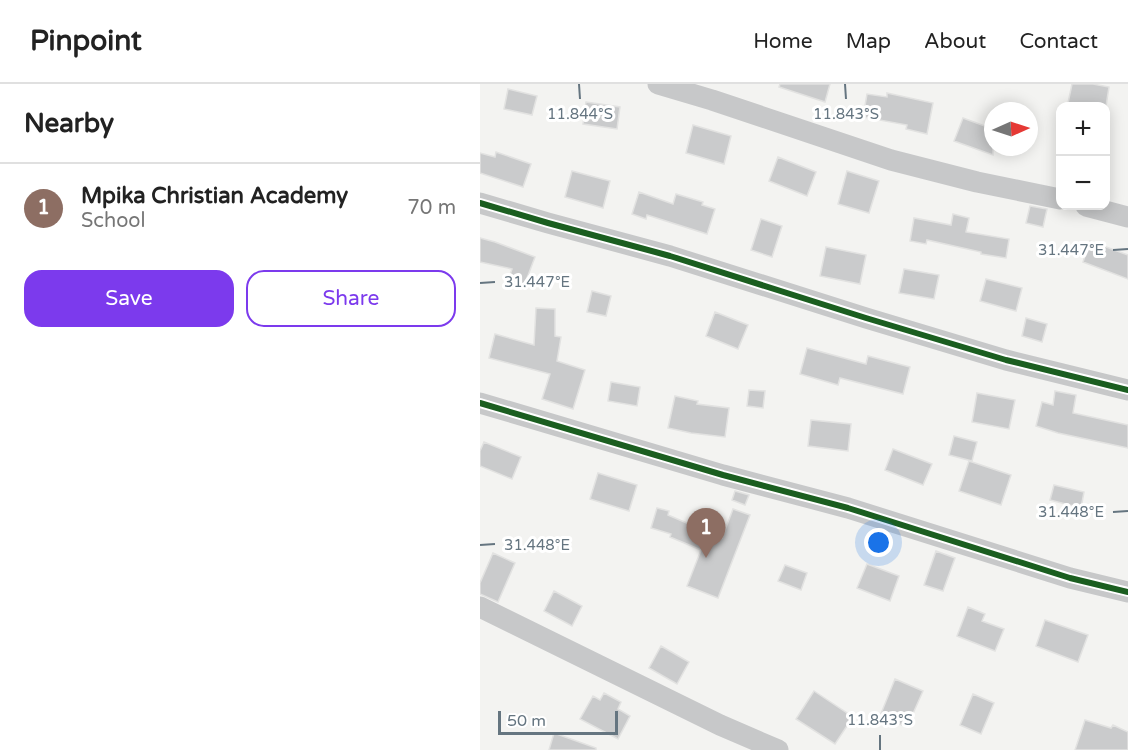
<!DOCTYPE html>
<meta charset="utf-8">
<style>
:root{--surface:#fff;--page:#f2f2f2;--text:#222;--muted:#767676;--line:#e0e0e0;--accent:#7c3aed}
body{margin:0;font-family:"Varela Round",sans-serif;background:var(--page);color:var(--text)}
.controls{position:absolute;right:18px;top:18px;display:grid;overflow:hidden;border-radius:12px;box-shadow:0 3px 15px #0003}
.controls button{width:54px;height:54px;display:grid;place-items:center;padding:0;border:0;border-bottom:2px solid var(--line);background:var(--surface);color:var(--text);font:30px sans-serif}
.compass{position:absolute;left:504px;top:18px;width:54px;height:54px;border-radius:50%;background:var(--surface);box-shadow:0 3px 15px #0003;rotate:87deg}
.scale{position:absolute;left:18px;bottom:15px;width:120px;box-sizing:border-box;padding-left:6px;border:3px solid #657580;border-top:0;font-size:16px;line-height:21px;white-space:nowrap;color:#657580;-webkit-text-stroke:4px #fff;paint-order:stroke}
.you{position:absolute;left:399px;top:459px;width:21px;height:21px;margin:-15px;border:4px solid #fff;border-radius:50%;background:#1a73e8;box-shadow:0 0 0 9px #1a73e833}
.badge{display:grid;place-items:center;width:39px;height:39px;border-radius:50%;background:var(--accent);color:#fff;font-size:20px;font-weight:700}
.pin{position:absolute;translate:-50% -50px;filter:drop-shadow(0 2px 3px #0008)}
.pin::after{content:'';position:absolute;top:32px;width:21px;height:18px;background:inherit;clip-path:polygon(0 0,100% 0,50% 100%)}
.list{margin:0;padding:0;list-style:none}
h2{display:flex;justify-content:space-between;align-items:center;height:78px;margin:0;padding:0 24px;font-size:26px}
h2 small{font-size:20px;font-weight:400;color:var(--muted)}
.list li{display:grid;grid-template-columns:39px 1fr auto;gap:18px;align-items:center;box-sizing:border-box;height:90px;padding:0 24px;border-top:2px solid var(--line)}
.list b{display:block;font-size:22px;white-space:nowrap}
.list p{margin:0;font-size:20px;white-space:nowrap;color:var(--muted)}
.list em{font-size:20px;font-style:normal;color:var(--muted)}
.actions{display:flex;gap:12px;padding:18px 24px}
.actions a{flex:1;padding:14px 0;border:2px solid var(--accent);border-radius:18px;text-align:center;font-size:21px;color:var(--accent)}
.actions .main{background:var(--accent);color:#fff}
.map{position:relative;flex:none;width:648px;height:666px;overflow:hidden}
header{display:flex;align-items:center;gap:36px;box-sizing:border-box;height:84px;padding:0 30px;background:var(--surface);border-bottom:2px solid var(--line)}
header strong{font-size:28px}
nav{display:flex;gap:33px;margin-inline-start:auto;font-size:21px}
main{display:flex}
aside{flex:1;background:var(--surface)}
.map>svg:first-child{display:block}
.building{fill:#cacbcc;stroke:#e2e2e1;stroke-width:1.5}
.lines{fill:none;stroke-linecap:round;stroke-linejoin:round}
.minor{stroke:#c7c8c9;stroke-width:21}
.cycleway-casing{stroke:#fff;stroke-width:10}
.cycleway{stroke:#1b5e20;stroke-width:6}
.ticks{fill:none;stroke:#657580;stroke-width:2}
.ticks-label{font-size:15px;text-anchor:middle;fill:#657580;stroke:#fff;stroke-width:6;stroke-linejoin:round;paint-order:stroke}
</style>
<header>
<strong>Pinpoint</strong>
<nav><a>Home</a><a>Map</a><a>About</a><a>Contact</a></nav>
</header>
<main>
<aside>
<h2>Nearby<small></small></h2>
<ul class="list">
<li><span class="badge" style="background:#8d6e63">1</span><div><b>Mpika Christian Academy</b><p>School</p></div><em>70 m</em></li>
</ul>
<div class="actions"><a class="main">Save</a><a>Share</a></div>
</aside>
<div class="map">
<svg width="648" height="666" viewBox="0 0 648 666">
<rect width="100%" height="100%" fill="#f3f3f1"/>
<path class="building" d="M 300,0 L 350,0 L 345,18 L 299,3 Z
M 592,0 L 613,0 L 629,3 L 626,22 L 607,22 L 588,19 Z
M 28,5 L 57,12 L 52,31 L 24,25 Z
M 407,9 L 453,19 L 447,50 L 426,45 L 427,41 L 383,33 L 387,10 L 407,13 Z
M 106,18 L 140,23 L 137,45 L 103,40 Z
M 483,34 L 513,45 L 513,71 L 474,57 Z
M 213,41 L 251,52 L 244,80 L 206,69 Z
M 16,68 L 51,80 L 43,103 L 0,89 L 0,69 L 15,73 Z
M 298,73 L 336,88 L 327,112 L 289,97 Z
M 92,87 L 130,97 L 123,124 L 85,113 Z
M 367,87 L 399,97 L 389,129 L 358,120 Z
M 159,108 L 193,120 L 196,110 L 223,118 L 222,121 L 235,125 L 227,150 L 167,131 L 166,135 L 152,130 Z
M 550,122 L 567,125 L 563,143 L 546,139 Z
M 473,130 L 489,134 L 486,148 L 529,155 L 526,174 L 501,170 L 501,168 L 447,156 L 446,160 L 430,157 L 434,134 L 471,141 Z
M 281,135 L 302,142 L 292,173 L 271,166 Z
M 0,154 L 15,158 L 55,173 L 44,202 L 28,196 L 32,185 L 0,178 Z
M 610,157 L 648,171 L 648,195 L 603,178 Z
M 346,163 L 386,171 L 380,200 L 340,192 Z
M 424,185 L 459,191 L 454,215 L 419,209 Z
M 506,195 L 542,204 L 536,227 L 500,217 Z
M 112,207 L 131,212 L 126,232 L 107,228 Z
M 56,224 L 75,225 L 75,252 L 81,253 L 77,277 L 105,286 L 93,325 L 62,315 L 70,290 L 9,274 L 15,250 L 54,261 Z
M 235,228 L 268,241 L 258,265 L 226,252 Z
M 546,234 L 567,240 L 562,258 L 542,252 Z
M 327,264 L 386,280 L 388,272 L 430,283 L 423,310 L 360,294 L 358,301 L 320,290 Z
M 131,298 L 160,303 L 157,322 L 128,317 Z
M 269,306 L 285,307 L 283,324 L 267,322 Z
M 575,307 L 596,311 L 593,329 L 648,341 L 648,364 L 578,349 L 556,342 L 562,318 L 573,321 Z
M 497,309 L 535,316 L 529,345 L 492,338 Z
M 195,312 L 218,317 L 217,320 L 249,324 L 245,353 L 211,349 L 188,344 Z
M 331,336 L 371,340 L 368,367 L 328,362 Z
M 474,352 L 497,358 L 492,377 L 469,371 Z
M 4,358 L 41,373 L 32,395 L 0,382 L 0,367 Z
M 413,365 L 452,380 L 443,401 L 405,386 Z
M 489,377 L 531,391 L 521,421 L 479,407 Z
M 118,389 L 157,401 L 149,427 L 110,415 Z
M 574,401 L 604,408 L 601,424 L 570,416 Z
M 255,407 L 269,411 L 265,421 L 252,416 Z
M 177,424 L 189,427 L 188,431 L 242,454 L 253,425 L 270,431 L 238,514 L 207,502 L 221,466 L 190,453 L 191,450 L 171,444 Z
M 456,467 L 475,474 L 463,507 L 444,501 Z
M 13,469 L 35,479 L 18,518 L 0,510 L 0,499 Z
M 387,480 L 419,492 L 410,517 L 377,504 Z
M 305,481 L 327,489 L 321,506 L 298,497 Z
M 74,507 L 102,522 L 92,542 L 64,527 Z
M 488,523 L 505,530 L 502,537 L 524,545 L 515,567 L 477,552 Z
M 565,536 L 608,551 L 598,578 L 556,562 Z
M 181,562 L 209,578 L 197,600 L 169,584 Z
M 415,595 L 443,607 L 427,643 L 400,632 Z
M 334,607 L 373,633 L 355,660 L 316,635 Z
M 124,609 L 141,618 L 138,625 L 150,632 L 138,655 L 100,635 L 113,612 L 120,616 Z
M 493,610 L 514,619 L 501,650 L 480,641 Z
M 605,636 L 631,644 L 633,641 L 648,648 L 648,666 L 595,666 Z
M 74,649 L 116,664 L 116,666 L 69,666 Z"/>
<g class="lines">
<path class="minor" d="M 178,0 L 232,16 L 411,76 L 497,98 L 580,115
M 0,119 L 68,139 L 190,172 L 386,234 L 526,276 L 648,306
M 606,122 L 648,133
M 0,319 L 243,391 L 368,424 L 590,494 L 648,508
M 0,523 L 240,641 L 298,666"/>
<g class="cycleway-casing">
<path id="cycleway" d="M 0,119 L 68,139 L 190,172 L 386,234 L 526,276 L 648,306
M 0,319 L 243,391 L 368,424 L 590,494 L 648,508"/>
</g>
<use href="#cycleway" class="cycleway"/>
</g>
<path class="ticks" d="M 99,0 L 100,15M 365,0 L 366,15M 633,166 L 648,165M 0,199 L 15,198M 633,428 L 648,427M 0,461 L 15,460M 400,651 L 400,666"/>
<g class="ticks-label">
<text x="100" y="35">11.844°S</text>
<text x="366" y="35">11.843°S</text>
<text x="591" y="171">31.447°E</text>
<text x="57" y="203">31.447°E</text>
<text x="591" y="433">31.448°E</text>
<text x="57" y="466">31.448°E</text>
<text x="400" y="641">11.843°S</text>
</g>
</svg>
<div class="controls">
<button>+</button>
<button>−</button>
</div>
<svg class="compass" viewBox="-18 -18 36 36"><path d="M0-13l5 13h-10z" fill="#e53935"/><path d="M0 13l5-13h-10z" fill="#767676"/></svg>
<div class="scale">50 m</div>
<div class="you"></div>
<div class="pin badge" style="left:226px;top:474px;background:#8d6e63">1</div>
</div>
</main>
